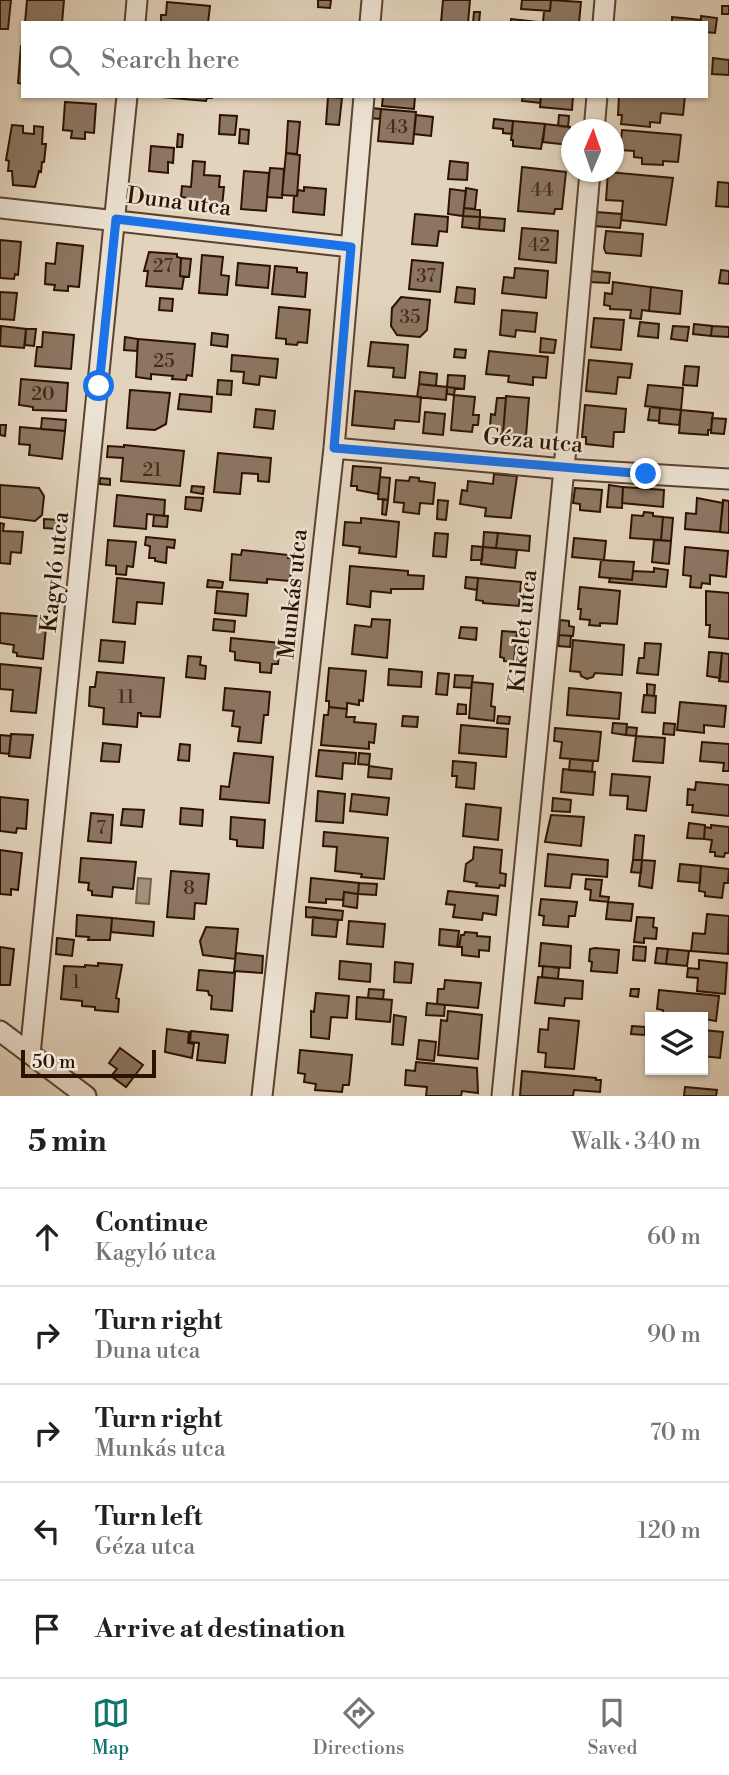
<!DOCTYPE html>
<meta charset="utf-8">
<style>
:root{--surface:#fff;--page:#f6f6f6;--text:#202124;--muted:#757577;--line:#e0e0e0;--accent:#0f766e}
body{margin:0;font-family:"Libre Bodoni",serif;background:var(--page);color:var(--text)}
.controls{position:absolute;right:21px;bottom:21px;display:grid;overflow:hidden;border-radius:0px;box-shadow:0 2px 5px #0004}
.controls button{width:63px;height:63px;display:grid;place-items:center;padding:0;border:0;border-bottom:2px solid var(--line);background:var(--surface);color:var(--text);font:35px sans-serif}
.compass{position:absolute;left:561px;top:119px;width:63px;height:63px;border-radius:50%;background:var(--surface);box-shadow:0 2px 5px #0004;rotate:2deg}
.scale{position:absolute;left:21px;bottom:18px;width:135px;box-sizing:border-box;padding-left:7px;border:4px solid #2e1200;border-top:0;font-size:19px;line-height:24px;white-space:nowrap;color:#2e1200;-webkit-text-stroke:5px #ece2d3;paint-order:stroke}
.stop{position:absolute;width:21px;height:21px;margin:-16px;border:5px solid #1a73e8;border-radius:50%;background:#fff}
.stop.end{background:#1a73e8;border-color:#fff;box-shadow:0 2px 7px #0008}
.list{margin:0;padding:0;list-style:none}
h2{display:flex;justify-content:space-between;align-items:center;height:91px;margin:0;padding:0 28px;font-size:30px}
h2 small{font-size:23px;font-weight:400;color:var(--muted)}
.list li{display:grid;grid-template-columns:46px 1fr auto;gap:21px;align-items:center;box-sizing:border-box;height:98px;padding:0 28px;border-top:2px solid var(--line)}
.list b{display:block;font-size:26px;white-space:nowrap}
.list p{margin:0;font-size:23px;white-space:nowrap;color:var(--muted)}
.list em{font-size:23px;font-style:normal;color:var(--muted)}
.icon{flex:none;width:38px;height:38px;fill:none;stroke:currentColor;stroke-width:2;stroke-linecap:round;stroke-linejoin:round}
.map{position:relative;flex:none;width:729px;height:1096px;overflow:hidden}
.search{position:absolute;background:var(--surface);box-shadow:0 2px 5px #0004;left:21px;right:21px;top:21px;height:77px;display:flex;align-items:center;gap:18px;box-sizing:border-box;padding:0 24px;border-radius:0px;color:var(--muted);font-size:26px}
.sheet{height:581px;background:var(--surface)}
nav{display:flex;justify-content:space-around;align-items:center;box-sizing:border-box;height:98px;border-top:2px solid var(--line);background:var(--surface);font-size:19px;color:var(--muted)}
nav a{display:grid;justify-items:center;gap:4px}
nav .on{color:var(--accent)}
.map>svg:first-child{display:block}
.water{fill:#a5917c;stroke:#755e4a;stroke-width:2}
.building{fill:#8c7662;stroke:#2e1200;stroke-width:2}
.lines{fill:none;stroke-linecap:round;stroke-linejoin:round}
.minor-casing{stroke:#5b422f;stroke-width:23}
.minor{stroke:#ece2d3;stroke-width:19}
.route{stroke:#1a73e8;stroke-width:9}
.labels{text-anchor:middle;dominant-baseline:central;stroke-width:5;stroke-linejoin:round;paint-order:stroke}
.number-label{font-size:19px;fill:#462b18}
.street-label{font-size:23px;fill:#2e1200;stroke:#ece2d3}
</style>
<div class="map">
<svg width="729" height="1096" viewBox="0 0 729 1096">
<rect width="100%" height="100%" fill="#e2d3bc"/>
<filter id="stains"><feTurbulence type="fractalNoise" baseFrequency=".00286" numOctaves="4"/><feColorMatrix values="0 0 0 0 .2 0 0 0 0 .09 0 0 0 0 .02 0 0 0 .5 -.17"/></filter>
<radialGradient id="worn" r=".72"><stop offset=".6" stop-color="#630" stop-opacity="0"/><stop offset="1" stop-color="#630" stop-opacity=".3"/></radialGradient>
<path class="water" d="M 138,878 L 151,879 L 149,904 L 136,903 Z"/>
<path class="building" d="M 0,0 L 11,0 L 8,29 L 0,29 Z
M 27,0 L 64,0 L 62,23 L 25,23 Z
M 318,0 L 331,0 L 330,8 L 318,7 Z
M 443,0 L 470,0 L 468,23 L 441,23 Z
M 522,0 L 551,0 L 550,11 L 521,9 Z
M 551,0 L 581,2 L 579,23 L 543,23 L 544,11 L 550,11 Z
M 167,2 L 210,6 L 208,23 L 161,23 L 161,15 L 166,15 Z
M 722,6 L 729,6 L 729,14 L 722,14 Z
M 474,12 L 480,12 L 479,23 L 473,23 Z
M 701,16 L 717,18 L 715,33 L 706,32 L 706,23 L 701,23 Z
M 672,17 L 701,20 L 701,23 L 672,23 Z
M 511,19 L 537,22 L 537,23 L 511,23 Z
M 21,46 L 23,46 L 23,84 L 18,83 Z
M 713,58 L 729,60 L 729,75 L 712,74 Z
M 212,96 L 212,98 L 207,98 L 206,101 L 161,97 Z
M 383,96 L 415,96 L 414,109 L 382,106 Z
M 523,96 L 541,96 L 540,103 L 522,101 Z
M 541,96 L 573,96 L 572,110 L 540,107 Z
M 619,96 L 685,96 L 683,115 L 661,113 L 660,123 L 650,122 L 650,127 L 621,124 L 622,115 L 618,115 Z
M 328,97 L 342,98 L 339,125 L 326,124 Z
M 65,102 L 96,104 L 94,133 L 85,132 L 85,139 L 71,138 L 72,131 L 63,130 Z
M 371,108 L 381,109 L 380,119 L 370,118 Z
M 381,109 L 416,112 L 413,144 L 378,141 Z
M 220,115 L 237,116 L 235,135 L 219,134 Z
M 416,115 L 433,117 L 431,136 L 414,134 Z
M 559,115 L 569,116 L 568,127 L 558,126 Z
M 494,119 L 513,121 L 512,134 L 503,133 L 503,129 L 493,128 Z
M 288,121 L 300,122 L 297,154 L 286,153 Z
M 513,121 L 545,124 L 541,149 L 513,146 L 513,140 L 511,140 Z
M 545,124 L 570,127 L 569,145 L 543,142 Z
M 12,125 L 23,126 L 23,133 L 34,134 L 34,126 L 43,127 L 42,144 L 46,144 L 44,162 L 42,162 L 41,172 L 39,171 L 35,187 L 13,185 L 12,171 L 8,171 L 9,161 L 6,160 Z
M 240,129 L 249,130 L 248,144 L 239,143 Z
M 622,130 L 681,135 L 678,162 L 663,161 L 663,165 L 642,164 L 642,158 L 634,157 L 634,151 L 620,150 Z
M 178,134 L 183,135 L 182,147 L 177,147 Z
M 151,146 L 174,148 L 173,163 L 168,162 L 168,173 L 149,171 Z
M 286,153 L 300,155 L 297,196 L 282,195 Z
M 193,161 L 205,162 L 204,175 L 220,176 L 219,187 L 224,187 L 222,207 L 188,204 L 189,198 L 181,197 L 182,186 L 191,187 Z
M 450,161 L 468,163 L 467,180 L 448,179 Z
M 522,167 L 566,172 L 562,209 L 555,209 L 554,214 L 518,211 Z
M 270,168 L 284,169 L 282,198 L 267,197 Z
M 244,171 L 269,173 L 266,211 L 241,209 Z
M 608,172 L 673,178 L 666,225 L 621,220 L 623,201 L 606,200 Z
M 718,182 L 729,183 L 729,207 L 716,206 Z
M 304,187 L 326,189 L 324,215 L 293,212 L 294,196 L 297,196 L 298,190 L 304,191 Z
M 466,188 L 477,190 L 475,209 L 464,208 Z
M 450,189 L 466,191 L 463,216 L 448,214 Z
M 464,208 L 480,210 L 480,217 L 463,216 Z
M 596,212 L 622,214 L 620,228 L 594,226 Z
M 415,214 L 448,217 L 447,232 L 439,231 L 437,246 L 412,244 Z
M 463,216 L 480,217 L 479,229 L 462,227 Z
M 480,217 L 505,219 L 504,231 L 479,229 Z
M 522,228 L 558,231 L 556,263 L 519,259 Z
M 606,231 L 643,234 L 641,256 L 606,253 L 604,248 Z
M 0,240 L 21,242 L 18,275 L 15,274 L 14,279 L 0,278 Z
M 57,243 L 83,246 L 79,287 L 68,286 L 68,291 L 54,290 L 55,285 L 45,284 L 46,263 L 55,264 Z
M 149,252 L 177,254 L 177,257 L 181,258 L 180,276 L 184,277 L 182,289 L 146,286 L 148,271 L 144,271 Z
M 202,255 L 223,257 L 221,275 L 229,276 L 227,295 L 199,293 Z
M 181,258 L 191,259 L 189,277 L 180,276 Z
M 412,260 L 443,263 L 440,292 L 409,289 Z
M 238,263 L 270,266 L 268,288 L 236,285 Z
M 275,266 L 297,268 L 297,272 L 307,273 L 305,297 L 272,294 Z
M 515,268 L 548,271 L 546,298 L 502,293 L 504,277 L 514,278 Z
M 721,270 L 729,271 L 729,284 L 719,283 Z
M 590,271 L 610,273 L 609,283 L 589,282 Z
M 613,282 L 651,287 L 649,311 L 642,310 L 641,319 L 630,318 L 631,310 L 610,309 L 610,306 L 604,305 L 605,293 L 612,294 Z
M 457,287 L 475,289 L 474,304 L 455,302 Z
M 651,287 L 682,291 L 680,314 L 649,311 Z
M 0,292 L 17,293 L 14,320 L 0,319 Z
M 401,297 L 430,300 L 427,330 L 420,337 L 397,335 L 391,326 L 392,308 Z
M 160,298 L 173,299 L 172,311 L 159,310 Z
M 279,307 L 310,310 L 307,343 L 298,342 L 297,345 L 286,344 L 286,339 L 276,338 Z
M 502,310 L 537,313 L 535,332 L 516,330 L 515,337 L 500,335 Z
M 594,318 L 624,320 L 621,350 L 591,347 Z
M 640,322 L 659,324 L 658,338 L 638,336 Z
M 694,324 L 712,326 L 711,336 L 693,334 Z
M 1,326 L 26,329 L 24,348 L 0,346 Z
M 673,326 L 689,327 L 687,341 L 671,339 Z
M 712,326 L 729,327 L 729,337 L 711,336 Z
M 26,329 L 36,329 L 34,346 L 25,345 Z
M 43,332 L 74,335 L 71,369 L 35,366 L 37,347 L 42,347 Z
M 212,333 L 228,335 L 227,347 L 211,345 Z
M 125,337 L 138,339 L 137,351 L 124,350 Z
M 541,338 L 556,340 L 554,353 L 540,352 Z
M 138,339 L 195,344 L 192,376 L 187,375 L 186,380 L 172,379 L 173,376 L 151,374 L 151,379 L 136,377 Z
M 371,342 L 408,345 L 405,378 L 393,377 L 394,368 L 368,366 Z
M 455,349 L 466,350 L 465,358 L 454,357 Z
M 489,351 L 548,357 L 546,378 L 533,377 L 533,385 L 508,382 L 509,376 L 486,374 Z
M 232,355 L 278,359 L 276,378 L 260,376 L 259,385 L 243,383 L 244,372 L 231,371 Z
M 589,360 L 632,364 L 630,378 L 618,377 L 616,394 L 586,391 Z
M 685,366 L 699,367 L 697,386 L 683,385 Z
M 420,372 L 437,374 L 436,386 L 419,384 Z
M 448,375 L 465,376 L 464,389 L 447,387 Z
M 21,379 L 68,383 L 66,411 L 33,410 L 33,407 L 19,405 Z
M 218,380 L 232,381 L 231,395 L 217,394 Z
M 419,384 L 447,387 L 446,400 L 417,397 Z
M 648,385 L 683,388 L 681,410 L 645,406 Z
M 447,387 L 455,388 L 454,395 L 447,394 Z
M 130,390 L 170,393 L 166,424 L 155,430 L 127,428 Z
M 355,391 L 421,397 L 419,422 L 395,420 L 394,429 L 352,425 Z
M 180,394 L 212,397 L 211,412 L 178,409 Z
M 454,395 L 475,397 L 473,415 L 479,415 L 478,425 L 473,425 L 472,432 L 451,430 Z
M 506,396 L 529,398 L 526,436 L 503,434 Z
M 497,398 L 506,398 L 503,434 L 497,434 L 498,427 L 490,427 L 491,414 L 495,415 Z
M 585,405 L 626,409 L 624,432 L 614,432 L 613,447 L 586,444 L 586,437 L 582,437 Z
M 650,407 L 660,408 L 659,421 L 648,420 Z
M 660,408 L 681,410 L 679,425 L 659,423 Z
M 256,409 L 275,411 L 273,429 L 254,427 Z
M 681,410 L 713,413 L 711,430 L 708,430 L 708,435 L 679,433 Z
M 425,412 L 445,414 L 443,435 L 423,433 Z
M 42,418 L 66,420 L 65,431 L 41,429 Z
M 712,418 L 726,419 L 724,434 L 711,433 Z
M 0,425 L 6,425 L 5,436 L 0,435 Z
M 20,427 L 65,431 L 62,459 L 29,455 L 30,445 L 19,444 Z
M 124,445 L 184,451 L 180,486 L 121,481 L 123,458 L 107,457 L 108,446 L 124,447 Z
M 218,453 L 271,458 L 269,482 L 258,481 L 258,474 L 242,473 L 240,494 L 214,492 Z
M 353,466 L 381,468 L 378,494 L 357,490 L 357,486 L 351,486 Z
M 494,474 L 517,476 L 511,518 L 485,516 L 486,508 L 460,504 L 462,490 L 467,491 L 468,481 L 493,484 Z
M 380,477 L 390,478 L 388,500 L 378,499 Z
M 410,477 L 419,478 L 419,481 L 435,483 L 433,504 L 420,503 L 419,514 L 403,512 L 404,503 L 394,502 L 396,480 L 409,481 Z
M 100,478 L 110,479 L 110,485 L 100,484 Z
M 0,485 L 39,488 L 44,496 L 42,515 L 35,521 L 0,517 Z
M 609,485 L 623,487 L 622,508 L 607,507 Z
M 192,486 L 204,487 L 203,494 L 191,492 Z
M 623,487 L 664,490 L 663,507 L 622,503 Z
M 575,488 L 602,490 L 600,512 L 580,510 L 580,504 L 573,503 Z
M 117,495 L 165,500 L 164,516 L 147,514 L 146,529 L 114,526 Z
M 186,497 L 203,498 L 201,511 L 185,509 Z
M 697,498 L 723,503 L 720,532 L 685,529 L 686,513 L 696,514 Z
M 383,499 L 388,500 L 386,515 L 382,514 Z
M 438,500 L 448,501 L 446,520 L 437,519 Z
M 723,500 L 729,501 L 729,533 L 720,532 Z
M 644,512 L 653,513 L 653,516 L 663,517 L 661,540 L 630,538 L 632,515 L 643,516 Z
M 154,515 L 168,516 L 167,527 L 153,526 Z
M 663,517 L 673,518 L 671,541 L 661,540 Z
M 361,518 L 399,522 L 396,557 L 359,553 L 360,547 L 343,545 L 345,522 L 361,523 Z
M 44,519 L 58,520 L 57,529 L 44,528 Z
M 0,523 L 4,524 L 3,531 L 23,532 L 21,553 L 11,552 L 10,564 L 0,563 Z
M 484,532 L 498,533 L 496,548 L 483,547 Z
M 435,533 L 448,534 L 446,557 L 433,556 Z
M 498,533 L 530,536 L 529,551 L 496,548 Z
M 146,537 L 175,540 L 174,548 L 167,547 L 166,563 L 155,561 L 155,558 L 149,558 L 150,546 L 145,545 Z
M 574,538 L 606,541 L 604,560 L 572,557 Z
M 108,540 L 136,542 L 133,567 L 127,566 L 126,575 L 116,574 L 116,566 L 106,565 Z
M 654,540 L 671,541 L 669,564 L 652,562 Z
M 472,546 L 483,547 L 482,560 L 471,560 Z
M 483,547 L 517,550 L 515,568 L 481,564 Z
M 685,547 L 728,551 L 726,577 L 710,575 L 710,584 L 702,583 L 701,588 L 690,587 L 691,576 L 683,575 Z
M 242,550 L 289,555 L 288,558 L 292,558 L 290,581 L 267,579 L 267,583 L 230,580 L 232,554 L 241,555 Z
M 601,560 L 634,562 L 632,580 L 599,577 Z
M 350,566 L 408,571 L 408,575 L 424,576 L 423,589 L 391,589 L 391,593 L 371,591 L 370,607 L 347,604 Z
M 654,568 L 668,570 L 666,587 L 609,582 L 610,578 L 632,580 L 633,571 L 654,572 Z
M 466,577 L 478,578 L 477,590 L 465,588 Z
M 117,578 L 164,583 L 162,604 L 137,602 L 135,624 L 113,622 Z
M 478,578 L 521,582 L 519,606 L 483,603 L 483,601 L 476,600 Z
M 208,580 L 223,582 L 222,588 L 207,587 Z
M 580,587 L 620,591 L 617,624 L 600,623 L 600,626 L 589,625 L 590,620 L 580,619 L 581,609 L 578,609 Z
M 217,591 L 248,594 L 246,616 L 215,613 Z
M 706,591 L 729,593 L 729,639 L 709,637 L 710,625 L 706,625 Z
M 0,613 L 47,617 L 43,659 L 17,656 L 17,653 L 13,652 L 14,645 L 0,643 Z
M 214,619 L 235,621 L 234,632 L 213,630 Z
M 372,619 L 390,620 L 387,658 L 352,654 L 355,625 L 371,627 Z
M 560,620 L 569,621 L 569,626 L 574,627 L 573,636 L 559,635 Z
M 461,627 L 477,628 L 476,640 L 459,638 Z
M 502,631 L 517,632 L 514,662 L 504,661 L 504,658 L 500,657 Z
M 559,635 L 571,636 L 570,647 L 558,646 Z
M 231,638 L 280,643 L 278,664 L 272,664 L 271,673 L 260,672 L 260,663 L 235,660 L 235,652 L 230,651 Z
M 101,640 L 125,642 L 123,663 L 99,661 Z
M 573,640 L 624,645 L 622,675 L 595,673 L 593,677 L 587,679 L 581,676 L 580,672 L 570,671 Z
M 645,643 L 661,644 L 658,675 L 637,673 L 639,658 L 644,658 Z
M 709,652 L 722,653 L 720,678 L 707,676 Z
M 722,653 L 729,654 L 729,682 L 719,681 Z
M 188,656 L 201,657 L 200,665 L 206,666 L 205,679 L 186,677 Z
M 0,664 L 41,668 L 36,713 L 11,711 L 13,690 L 0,689 Z
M 329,668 L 366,671 L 363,701 L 359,700 L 359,705 L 347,703 L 347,709 L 329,707 L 329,701 L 326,701 Z
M 389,669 L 422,672 L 421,687 L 388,685 Z
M 97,672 L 164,678 L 160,717 L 141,716 L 141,713 L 138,713 L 137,727 L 103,724 L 104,708 L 89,706 L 90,687 L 95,687 Z
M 438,673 L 449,674 L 447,695 L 436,694 Z
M 455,675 L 473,676 L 471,688 L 454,687 Z
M 472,682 L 493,684 L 491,706 L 495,707 L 494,721 L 469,718 Z
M 647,684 L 655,685 L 654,696 L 647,695 Z
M 225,688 L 270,692 L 268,715 L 264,715 L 261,743 L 238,741 L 240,727 L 232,726 L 234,711 L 223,710 Z
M 569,688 L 621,693 L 619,719 L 567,715 Z
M 644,695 L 656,696 L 655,713 L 642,712 Z
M 680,702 L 726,706 L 724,727 L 704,725 L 704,733 L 677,730 Z
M 458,704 L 466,705 L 466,714 L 457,714 Z
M 329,707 L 347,709 L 346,717 L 355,717 L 354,722 L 376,724 L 374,743 L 369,742 L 369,749 L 321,745 L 324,715 L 328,715 Z
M 403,716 L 418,717 L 417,727 L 402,726 Z
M 498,716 L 510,717 L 509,724 L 497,723 Z
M 613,723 L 627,724 L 626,735 L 612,733 Z
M 664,723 L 675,724 L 674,735 L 663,734 Z
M 461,725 L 508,729 L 506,757 L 459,753 Z
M 627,727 L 637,728 L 636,736 L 626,735 Z
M 555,728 L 601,732 L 598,761 L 560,758 L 562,742 L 554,741 Z
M 11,734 L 33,735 L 30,758 L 9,756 Z
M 0,735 L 11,736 L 9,754 L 0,753 Z
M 636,736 L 665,738 L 663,763 L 633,761 Z
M 702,742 L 729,744 L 729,771 L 723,771 L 724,763 L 700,761 Z
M 103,743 L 121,745 L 119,762 L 101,761 Z
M 180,744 L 190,745 L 189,761 L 178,760 Z
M 319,750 L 356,753 L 355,764 L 343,763 L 342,779 L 316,776 Z
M 234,753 L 273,757 L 269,803 L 220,799 L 221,786 L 229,787 Z
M 359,753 L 370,754 L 369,765 L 358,764 Z
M 570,759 L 593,761 L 592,772 L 569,770 Z
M 453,761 L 476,763 L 474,789 L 456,787 L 457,776 L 452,776 Z
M 369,766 L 392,769 L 391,779 L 368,777 Z
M 563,769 L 595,772 L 593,795 L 561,792 Z
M 612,774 L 650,777 L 646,811 L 627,809 L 628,796 L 610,795 Z
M 696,782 L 729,785 L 729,816 L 692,812 L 693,805 L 687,805 L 688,789 L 695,790 Z
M 318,791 L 345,794 L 343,823 L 316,821 Z
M 352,794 L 389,798 L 387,815 L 350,811 Z
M 0,797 L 28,800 L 26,829 L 17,828 L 16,833 L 0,831 Z
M 553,798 L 571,800 L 570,812 L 552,811 Z
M 466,804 L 501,808 L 498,840 L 463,836 Z
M 181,808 L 203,810 L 202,826 L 180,824 Z
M 123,809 L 144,810 L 142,827 L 121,825 Z
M 91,813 L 113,815 L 111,843 L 88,841 Z
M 551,815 L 584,817 L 581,846 L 545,842 Z
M 231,817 L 265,820 L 263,848 L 237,846 L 237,840 L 230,839 Z
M 689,823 L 705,825 L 704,839 L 687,838 Z
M 711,825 L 729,827 L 729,853 L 725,853 L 724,857 L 715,856 L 715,852 L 710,852 L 712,840 L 704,839 L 705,827 L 711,828 Z
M 324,832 L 388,838 L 384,879 L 361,877 L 362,874 L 335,871 L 337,847 L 323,846 Z
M 635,835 L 644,836 L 642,860 L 633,860 Z
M 474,847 L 502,850 L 500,873 L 506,874 L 505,886 L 500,885 L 499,888 L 476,886 L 477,883 L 464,881 L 466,864 L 473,859 Z
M 0,850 L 22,853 L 18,890 L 11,889 L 11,895 L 0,894 Z
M 548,854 L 608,860 L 607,877 L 572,874 L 570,888 L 545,886 Z
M 81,858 L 136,862 L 133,889 L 113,887 L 112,897 L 92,895 L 92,891 L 88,890 L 89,883 L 79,882 Z
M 633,860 L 642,860 L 641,873 L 631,872 Z
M 642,860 L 655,861 L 652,888 L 639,886 Z
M 680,864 L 701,866 L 700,883 L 678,881 Z
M 701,866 L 729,869 L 728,883 L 724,883 L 722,898 L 705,896 L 705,892 L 699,891 Z
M 171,871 L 209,874 L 206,904 L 195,903 L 194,919 L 167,917 Z
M 311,878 L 359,883 L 358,894 L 344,892 L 343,900 L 326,899 L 326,903 L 309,902 Z
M 586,879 L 602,880 L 600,896 L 609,897 L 608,902 L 590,900 L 591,890 L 585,889 Z
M 359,883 L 377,884 L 376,895 L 358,894 Z
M 448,891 L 498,896 L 496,915 L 483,913 L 482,920 L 453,917 L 455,905 L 446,904 Z
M 344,892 L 358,894 L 357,908 L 343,906 Z
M 541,899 L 577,902 L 575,916 L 569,916 L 568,927 L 543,925 L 544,916 L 539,915 Z
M 608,902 L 633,904 L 631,921 L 606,919 Z
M 306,907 L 343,911 L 342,920 L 306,917 Z
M 707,914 L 729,916 L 728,954 L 691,951 L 693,933 L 705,934 Z
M 77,915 L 112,918 L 110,940 L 88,940 L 89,937 L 76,936 Z
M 313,917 L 338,920 L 336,937 L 312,935 Z
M 637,917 L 654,918 L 653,927 L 657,928 L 656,939 L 644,938 L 644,943 L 634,942 Z
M 112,918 L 154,922 L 153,936 L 111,932 Z
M 349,921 L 385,924 L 383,947 L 347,944 Z
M 206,927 L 238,929 L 235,959 L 203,955 L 200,941 Z
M 440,929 L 459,931 L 457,947 L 439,945 Z
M 465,932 L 477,933 L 477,936 L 490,937 L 489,951 L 479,950 L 479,957 L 462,955 L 462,947 L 459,947 L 461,935 L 464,935 Z
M 57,938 L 74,940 L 72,956 L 56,954 Z
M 541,943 L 571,946 L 570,968 L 539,966 Z
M 634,946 L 646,947 L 645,961 L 633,960 Z
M 0,947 L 14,949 L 10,985 L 0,985 Z
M 595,948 L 619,950 L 617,973 L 591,971 L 592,962 L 589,961 L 590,949 Z
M 657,948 L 668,949 L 666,964 L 655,963 Z
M 668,949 L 689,951 L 687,966 L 666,964 Z
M 236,953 L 263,956 L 262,973 L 234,971 Z
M 699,960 L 727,963 L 725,994 L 697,991 L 698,978 L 687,977 L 688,968 L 699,969 Z
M 340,961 L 371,964 L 370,982 L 339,979 Z
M 395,962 L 413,964 L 411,983 L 394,982 Z
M 98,963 L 122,965 L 116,998 L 119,999 L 118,1012 L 95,1010 L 95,1007 L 82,1006 L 82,1001 L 61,999 L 64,966 L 85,967 L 85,965 L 98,966 Z
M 543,966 L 559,968 L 558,979 L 542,977 Z
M 199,970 L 235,973 L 232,1011 L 211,1009 L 212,996 L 209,995 L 208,991 L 197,990 Z
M 538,977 L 583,981 L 582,999 L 565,998 L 564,1006 L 535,1003 Z
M 445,980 L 481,983 L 478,1008 L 437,1004 L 438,989 L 444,989 Z
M 369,989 L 384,990 L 383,999 L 368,998 Z
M 631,989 L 639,989 L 638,997 L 630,996 Z
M 659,990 L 719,996 L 716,1021 L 705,1019 L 703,1023 L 703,1017 L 663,1016 L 663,1010 L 657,1009 Z
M 316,993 L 349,996 L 347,1018 L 331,1017 L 329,1039 L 311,1037 L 311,1011 L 314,1012 Z
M 357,997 L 392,1000 L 390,1022 L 356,1019 Z
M 427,1003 L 445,1005 L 444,1016 L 426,1015 Z
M 448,1011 L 482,1015 L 478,1059 L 438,1055 L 441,1020 L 447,1021 Z
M 394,1015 L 406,1017 L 403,1045 L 392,1044 Z
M 549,1018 L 579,1021 L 574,1069 L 545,1067 L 546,1053 L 538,1052 L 540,1029 L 548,1030 Z
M 632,1026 L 645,1027 L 645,1035 L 631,1034 Z
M 167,1029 L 189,1032 L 188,1043 L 194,1044 L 192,1058 L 165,1052 Z
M 703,1030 L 723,1032 L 720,1058 L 703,1056 Z
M 191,1031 L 228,1035 L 225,1063 L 197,1060 L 199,1043 L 190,1042 Z
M 419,1040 L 436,1042 L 434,1061 L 417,1059 Z
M 120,1048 L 143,1065 L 126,1087 L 111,1076 L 117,1069 L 109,1063 Z
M 300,1050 L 352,1055 L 349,1085 L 343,1085 L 342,1092 L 315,1090 L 316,1084 L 304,1082 L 305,1074 L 298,1073 Z
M 416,1062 L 477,1068 L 478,1093 L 462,1091 L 461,1096 L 426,1096 L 427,1087 L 405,1085 L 406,1070 L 415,1071 Z
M 522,1071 L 596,1078 L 596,1080 L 601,1080 L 600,1092 L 574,1090 L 573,1096 L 520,1096 Z
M 685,1087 L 717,1090 L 716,1096 L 684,1096 Z"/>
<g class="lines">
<g class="minor-casing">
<path id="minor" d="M 135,23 L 137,0
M 370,23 L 372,0
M 603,23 L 605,0
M 594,130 L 597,96
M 0,208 L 351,247
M 334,448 L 564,469 L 729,479
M 0,1031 L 86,1096
M 30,1054 L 127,96
M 262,1096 L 334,448 L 364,96
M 502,1096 L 564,469 L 590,172"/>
</g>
<use href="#minor" class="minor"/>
</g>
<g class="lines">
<path class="route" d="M 99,386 L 116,219 L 351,247 L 334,448 L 646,474"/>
</g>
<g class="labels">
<g class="number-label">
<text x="397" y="127">43</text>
<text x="542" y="190">44</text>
<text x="539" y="245">42</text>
<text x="163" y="266">27</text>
<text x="426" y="276">37</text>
<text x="410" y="317">35</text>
<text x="164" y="361">25</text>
<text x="43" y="394">20</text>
<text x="152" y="470">21</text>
<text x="126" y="697">11</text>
<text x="101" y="828">7</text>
<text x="189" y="888">8</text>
<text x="76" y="982">1</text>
</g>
<g class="street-label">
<text transform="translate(179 202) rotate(7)">Duna utca</text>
<text transform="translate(533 441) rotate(5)">Géza utca</text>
<text transform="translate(55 572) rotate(-84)">Kagyló utca</text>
<text transform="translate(293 594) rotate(-84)">Munkás utca</text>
<text transform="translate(523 631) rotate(-84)">Kikelet utca</text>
</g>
</g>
<rect width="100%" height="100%" filter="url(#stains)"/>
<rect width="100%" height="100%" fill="url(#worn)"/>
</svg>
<div class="controls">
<button><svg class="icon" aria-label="layers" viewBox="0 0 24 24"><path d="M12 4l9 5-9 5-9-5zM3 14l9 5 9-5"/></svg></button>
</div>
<svg class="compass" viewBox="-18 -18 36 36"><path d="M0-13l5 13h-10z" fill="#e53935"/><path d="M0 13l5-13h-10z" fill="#757577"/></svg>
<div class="scale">50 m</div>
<div class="stop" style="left:99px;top:386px"></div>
<div class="stop end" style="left:646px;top:474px"></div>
<div class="search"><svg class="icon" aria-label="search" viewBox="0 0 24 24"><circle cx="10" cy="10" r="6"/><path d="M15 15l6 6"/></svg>Search here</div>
</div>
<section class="sheet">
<h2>5 min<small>Walk · 340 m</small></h2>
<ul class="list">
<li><svg class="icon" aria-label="ahead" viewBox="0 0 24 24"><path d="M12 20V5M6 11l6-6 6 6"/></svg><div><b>Continue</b><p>Kagyló utca</p></div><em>60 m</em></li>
<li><svg class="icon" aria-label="right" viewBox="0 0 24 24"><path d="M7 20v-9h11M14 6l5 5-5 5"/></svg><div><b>Turn right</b><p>Duna utca</p></div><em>90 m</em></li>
<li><svg class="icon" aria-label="right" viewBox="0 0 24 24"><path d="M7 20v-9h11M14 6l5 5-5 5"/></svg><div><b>Turn right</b><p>Munkás utca</p></div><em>70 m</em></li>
<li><svg class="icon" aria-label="left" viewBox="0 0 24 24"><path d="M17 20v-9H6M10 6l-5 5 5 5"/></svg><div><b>Turn left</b><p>Géza utca</p></div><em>120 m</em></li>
<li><svg class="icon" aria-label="arrive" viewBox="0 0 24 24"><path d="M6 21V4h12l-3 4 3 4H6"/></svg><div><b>Arrive at destination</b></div></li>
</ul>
</section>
<nav>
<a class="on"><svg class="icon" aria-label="map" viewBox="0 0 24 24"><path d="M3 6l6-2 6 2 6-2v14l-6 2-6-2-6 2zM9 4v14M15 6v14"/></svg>Map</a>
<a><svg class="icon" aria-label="directions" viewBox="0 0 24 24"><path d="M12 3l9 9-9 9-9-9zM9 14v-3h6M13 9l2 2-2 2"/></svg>Directions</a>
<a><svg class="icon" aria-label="saved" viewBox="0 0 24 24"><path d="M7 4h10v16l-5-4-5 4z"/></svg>Saved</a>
</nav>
